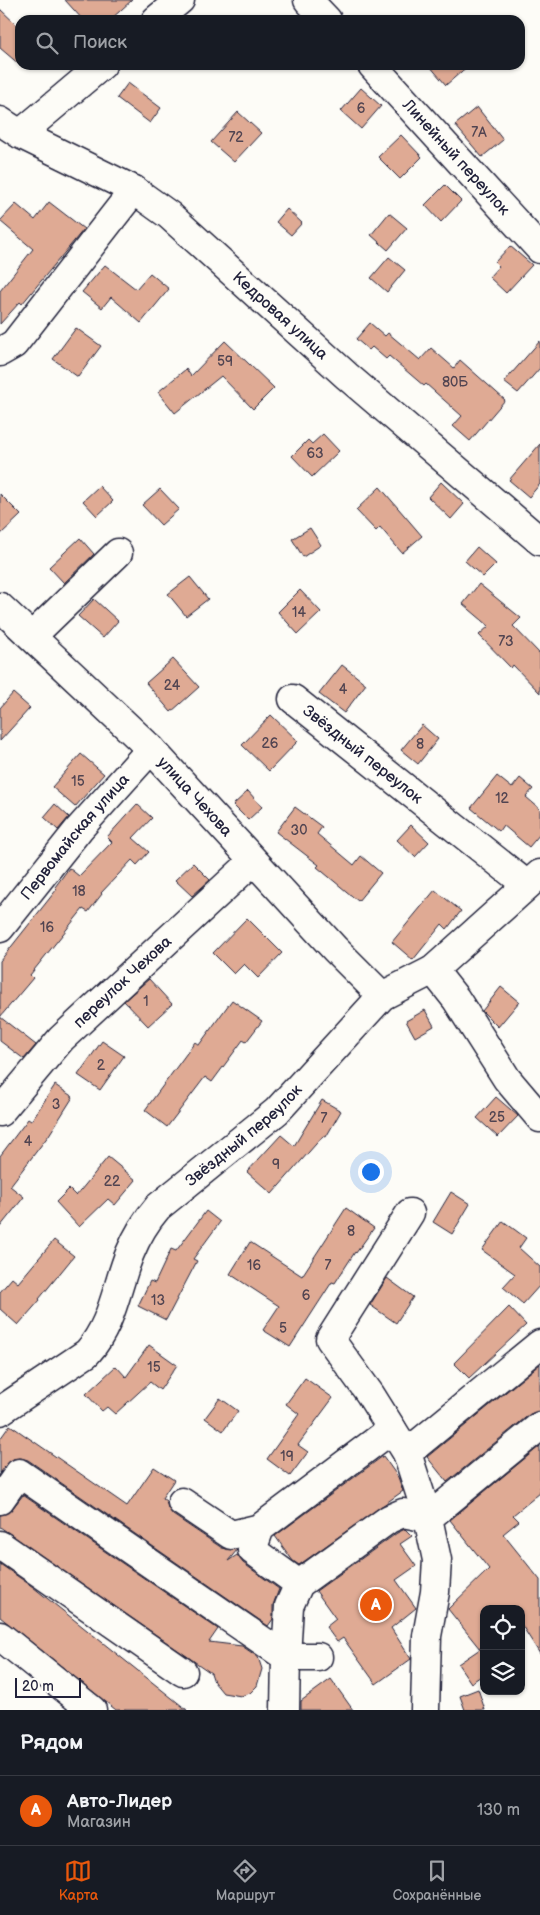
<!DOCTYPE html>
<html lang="ru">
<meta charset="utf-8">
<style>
:root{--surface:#171b24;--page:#242831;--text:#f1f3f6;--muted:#9ea1a6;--line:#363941;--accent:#ea580c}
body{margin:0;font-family:"Balsamiq Sans",sans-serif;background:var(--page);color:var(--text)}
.controls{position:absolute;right:15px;bottom:15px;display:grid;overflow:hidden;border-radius:10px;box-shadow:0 1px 4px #0004}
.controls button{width:45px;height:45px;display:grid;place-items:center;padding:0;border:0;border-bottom:1px solid var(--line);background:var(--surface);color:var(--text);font:25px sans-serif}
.scale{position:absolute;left:15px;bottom:12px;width:66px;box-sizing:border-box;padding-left:5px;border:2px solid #22223b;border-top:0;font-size:14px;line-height:18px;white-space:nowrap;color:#22223b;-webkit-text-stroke:4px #fdfcf7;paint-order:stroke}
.you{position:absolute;left:370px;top:1171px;width:18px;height:18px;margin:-12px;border:4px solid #fff;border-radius:50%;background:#1a73e8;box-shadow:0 0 0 8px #1a73e833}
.badge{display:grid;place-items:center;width:32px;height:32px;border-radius:50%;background:var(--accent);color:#fff;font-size:16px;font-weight:700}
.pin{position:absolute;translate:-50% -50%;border:2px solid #fff;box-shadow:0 1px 5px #0006}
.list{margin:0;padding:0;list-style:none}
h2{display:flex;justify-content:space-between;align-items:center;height:65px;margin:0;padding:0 20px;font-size:21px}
h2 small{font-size:16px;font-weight:400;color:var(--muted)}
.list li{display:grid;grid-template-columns:32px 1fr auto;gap:15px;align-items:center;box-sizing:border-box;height:70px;padding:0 20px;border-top:1px solid var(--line)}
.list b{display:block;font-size:19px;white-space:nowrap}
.list p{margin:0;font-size:16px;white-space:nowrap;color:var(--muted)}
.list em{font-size:16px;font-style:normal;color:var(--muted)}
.icon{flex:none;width:28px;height:28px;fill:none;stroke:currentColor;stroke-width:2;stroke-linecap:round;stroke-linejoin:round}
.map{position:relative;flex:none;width:540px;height:1710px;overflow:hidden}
.search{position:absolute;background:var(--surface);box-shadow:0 1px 4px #0004;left:15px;right:15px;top:15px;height:55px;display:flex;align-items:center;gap:12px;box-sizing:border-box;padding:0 18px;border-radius:15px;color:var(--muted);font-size:19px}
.sheet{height:135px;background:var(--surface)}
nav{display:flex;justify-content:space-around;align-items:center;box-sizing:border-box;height:70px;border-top:1px solid var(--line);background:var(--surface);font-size:14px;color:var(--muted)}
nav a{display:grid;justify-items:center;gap:2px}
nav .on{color:var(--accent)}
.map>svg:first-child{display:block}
.building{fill:#dfaa94;stroke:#22223b}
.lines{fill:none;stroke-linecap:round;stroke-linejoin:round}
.minor-casing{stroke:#22223b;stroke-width:31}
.minor{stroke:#fdfcf7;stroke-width:28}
.labels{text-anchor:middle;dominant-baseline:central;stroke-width:4;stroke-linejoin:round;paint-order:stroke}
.number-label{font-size:14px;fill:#514451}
.street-label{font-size:16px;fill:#22223b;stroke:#fdfcf7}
</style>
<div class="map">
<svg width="540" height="1710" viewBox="0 0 540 1710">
<rect width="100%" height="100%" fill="#fdfcf7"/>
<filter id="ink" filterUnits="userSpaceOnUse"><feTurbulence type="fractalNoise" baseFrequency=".02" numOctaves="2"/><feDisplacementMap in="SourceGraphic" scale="10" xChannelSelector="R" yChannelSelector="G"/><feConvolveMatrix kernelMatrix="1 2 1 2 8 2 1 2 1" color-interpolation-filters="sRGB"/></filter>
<g filter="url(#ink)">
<path class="building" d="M 65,0 L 132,0 L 110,20 L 83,20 Z
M 0,9 L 20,28 L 20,65 L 0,48 Z
M 429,65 L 469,65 L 446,85 Z
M 128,83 L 161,108 L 150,123 L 117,98 Z
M 361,88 L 381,106 L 361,129 L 341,111 Z
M 477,107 L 503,140 L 482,157 L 455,125 Z
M 238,112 L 261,133 L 234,162 L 211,142 Z
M 401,135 L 422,157 L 400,179 L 378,157 Z
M 445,185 L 461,201 L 441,222 L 425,205 Z
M 49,202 L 84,229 L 22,304 L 20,302 L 0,324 L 0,291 L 33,249 L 0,221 L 16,204 L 35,220 Z
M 287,209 L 302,223 L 291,235 L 276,222 Z
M 389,213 L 407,228 L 388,250 L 371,235 Z
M 510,246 L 532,265 L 506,293 L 489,277 L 499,266 L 495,262 Z
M 389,257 L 405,270 L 387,292 L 371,278 Z
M 105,265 L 136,289 L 150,273 L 169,289 L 141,323 L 111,297 L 102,308 L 82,292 Z
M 370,323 L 385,336 L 388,333 L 420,360 L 431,348 L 454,368 L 460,360 L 505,400 L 470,441 L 453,426 L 462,416 L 426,384 L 424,386 L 389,356 L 386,359 L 372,347 L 369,350 L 356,339 Z
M 76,328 L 101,346 L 78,377 L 53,359 Z
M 225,341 L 274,388 L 253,409 L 221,376 L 175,413 L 158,392 L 186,369 L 191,376 Z
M 540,341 L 540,368 L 518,393 L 504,382 Z
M 323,434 L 339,451 L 312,477 L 292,456 L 308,440 L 312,444 Z
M 540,444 L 540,484 L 529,497 L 509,480 Z
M 441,482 L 464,504 L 451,519 L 428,497 Z
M 99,486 L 113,501 L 97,516 L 83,501 Z
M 380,487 L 422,536 L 402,553 L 380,527 L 376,531 L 356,510 Z
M 160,489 L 179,509 L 161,525 L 142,505 Z
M 0,494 L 21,515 L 0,535 Z
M 310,528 L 321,545 L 303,557 L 292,539 Z
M 80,538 L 94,554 L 64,583 L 49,567 Z
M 477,547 L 496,564 L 483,577 L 465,561 Z
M 190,577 L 208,599 L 186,616 L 168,594 Z
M 479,584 L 521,618 L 513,626 L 540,654 L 540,693 L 513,665 L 511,668 L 479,635 L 489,626 L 463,604 Z
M 300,590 L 321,612 L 298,634 L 278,612 Z
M 94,599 L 118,621 L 103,638 L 78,616 Z
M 173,659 L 199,687 L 171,712 L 146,683 Z
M 342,665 L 366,684 L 344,713 L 319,694 Z
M 13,693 L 30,708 L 0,741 L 0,708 Z
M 271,715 L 298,741 L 269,771 L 242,745 Z
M 422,725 L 438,739 L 418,764 L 401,750 Z
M 81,754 L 104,774 L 75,807 L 52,787 Z
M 497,776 L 512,788 L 520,778 L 533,789 L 526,797 L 540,809 L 540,834 L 529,847 L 503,825 L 499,831 L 471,808 Z
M 248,791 L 262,807 L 248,820 L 233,805 Z
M 55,804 L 69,817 L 58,830 L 44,817 Z
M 137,804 L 152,818 L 133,838 L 149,852 L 137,865 L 132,860 L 101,893 L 102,894 L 88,912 L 83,909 L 30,975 L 33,978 L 0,1017 L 36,1045 L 24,1059 L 0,1041 L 0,961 L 57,889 L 55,887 L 69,868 L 79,876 L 112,842 L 107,837 Z
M 295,807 L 322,827 L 317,834 L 354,865 L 361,856 L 381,873 L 358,901 L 317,867 L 319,865 L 276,832 Z
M 411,825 L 429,842 L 415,857 L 397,840 Z
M 193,863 L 210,880 L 192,896 L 175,880 Z
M 435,890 L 461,911 L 447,929 L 442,924 L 413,960 L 392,942 Z
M 247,918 L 282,953 L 258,978 L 244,964 L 234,974 L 213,953 Z
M 149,979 L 172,1004 L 148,1026 L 124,1001 Z
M 501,987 L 519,1002 L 498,1027 L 482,1011 Z
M 232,1000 L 262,1021 L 246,1042 L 243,1040 L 212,1082 L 205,1077 L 167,1127 L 145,1110 L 195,1042 L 199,1045 Z
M 425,1010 L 434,1026 L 415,1037 L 406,1021 Z
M 102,1041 L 124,1056 L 100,1090 L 78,1075 Z
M 55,1085 L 73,1097 L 49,1135 L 10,1186 L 24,1197 L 0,1227 L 0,1156 L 28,1119 L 31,1121 Z
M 496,1097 L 518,1116 L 498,1137 L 477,1118 Z
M 322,1100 L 341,1111 L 326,1137 L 323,1136 L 272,1194 L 247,1172 L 281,1135 L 294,1146 Z
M 108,1157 L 136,1180 L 115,1205 L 108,1199 L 79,1227 L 56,1202 L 69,1189 L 76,1196 Z
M 451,1192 L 470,1204 L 452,1234 L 433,1222 Z
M 346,1208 L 374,1228 L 356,1253 L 355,1252 L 335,1283 L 332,1282 L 290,1347 L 263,1330 L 279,1306 L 230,1274 L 250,1242 L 302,1276 Z
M 206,1211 L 220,1222 L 193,1259 L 197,1261 L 166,1320 L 138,1306 L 150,1281 L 155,1283 L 171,1249 L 176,1251 Z
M 503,1221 L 526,1238 L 519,1248 L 540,1267 L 540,1285 L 523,1304 L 503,1287 L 515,1274 L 482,1250 Z
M 54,1240 L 74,1256 L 39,1299 L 40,1300 L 18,1325 L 0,1309 L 0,1292 L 12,1278 L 18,1283 Z
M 387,1278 L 413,1297 L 396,1323 L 370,1305 Z
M 509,1307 L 526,1325 L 469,1378 L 454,1363 Z
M 149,1345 L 177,1365 L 160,1390 L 150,1382 L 115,1414 L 107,1407 L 102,1411 L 86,1394 L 116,1366 L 126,1377 Z
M 540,1364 L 540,1411 L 530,1414 L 447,1482 L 427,1457 Z
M 305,1378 L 333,1398 L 298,1445 L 308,1452 L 290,1476 L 267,1459 L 299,1414 L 286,1404 Z
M 220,1398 L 238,1411 L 223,1431 L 205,1418 Z
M 10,1425 L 127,1506 L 154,1467 L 174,1480 L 162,1498 L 166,1501 L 168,1508 L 173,1515 L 222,1548 L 237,1550 L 228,1561 L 237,1555 L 243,1563 L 279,1589 L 273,1605 L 273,1619 L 268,1626 L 28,1460 L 21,1458 L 13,1459 L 0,1473 L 0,1439 Z
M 540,1446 L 540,1493 L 513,1515 L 519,1521 L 503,1534 L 540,1580 L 540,1654 L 521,1624 L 521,1609 L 484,1609 L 484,1674 L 471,1683 L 458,1664 L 480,1649 L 448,1609 L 489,1569 L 450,1520 Z
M 383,1456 L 398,1477 L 403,1491 L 299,1565 L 293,1561 L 275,1536 Z
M 23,1495 L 218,1629 L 209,1642 L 242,1646 L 258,1657 L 262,1669 L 257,1686 L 250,1693 L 241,1696 L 223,1693 L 214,1682 L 211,1673 L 0,1527 L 0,1515 L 12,1509 Z
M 405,1529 L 412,1536 L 400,1544 L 416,1566 L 396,1580 L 416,1608 L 391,1628 L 411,1659 L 376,1684 L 343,1638 L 337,1642 L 326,1627 L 336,1619 L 316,1591 L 397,1533 Z
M 0,1564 L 33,1587 L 187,1710 L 116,1710 L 0,1617 Z
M 331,1679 L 353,1710 L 301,1710 L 301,1701 Z
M 478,1689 L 485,1710 L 465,1710 L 460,1696 Z"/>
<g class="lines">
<g class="minor-casing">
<g id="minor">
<path d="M 308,0 L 327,20"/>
<path d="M 156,20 L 180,0"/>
<path id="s1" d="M 372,65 L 540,249"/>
<path id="s2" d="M 0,121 L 20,134 L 134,190 L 169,215 L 347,376 L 540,541"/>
<path d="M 20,134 L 102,65"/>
<path d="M 0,352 L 14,344 L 134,190"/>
<path id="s3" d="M 0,607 L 151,749 L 335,949 L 382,996"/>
<path d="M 32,636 L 118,553"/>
<path id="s4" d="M 293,699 L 527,885"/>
<path id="s5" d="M 0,928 L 79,829 L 151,749"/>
<path d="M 433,970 L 456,999 L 507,1079 L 540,1118"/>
<path id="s6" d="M 0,1112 L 61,1039 L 253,861"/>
<path id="s7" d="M 0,1411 L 87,1353 C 113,1324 116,1287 130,1253 C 137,1236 146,1221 158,1207 L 277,1111 L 382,996 L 433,970 L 540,874"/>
<path d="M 407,1453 L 370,1394 L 330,1339 L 410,1213"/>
<path d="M 0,1500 L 19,1473 L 286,1657 L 285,1710"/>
<path d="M 182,1502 L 231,1535 L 260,1528"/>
<path d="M 428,1518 L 407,1453 L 540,1344"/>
<path d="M 0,1545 L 183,1672"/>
<path d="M 299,1584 L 252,1550 L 260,1528 L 392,1429"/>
<path d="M 0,1636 L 92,1710"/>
<path d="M 318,1657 L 286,1657 L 289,1606 L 299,1584 L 389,1519 L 403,1513 L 428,1518"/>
<path d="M 425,1710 L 427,1636 L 435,1592 L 437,1560 L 428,1518 L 540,1426"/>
</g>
</g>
<use href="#minor" class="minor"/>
</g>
</g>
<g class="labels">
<g class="number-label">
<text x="361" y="108">6</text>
<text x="479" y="132">7А</text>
<text x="236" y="137">72</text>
<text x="225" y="361">59</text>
<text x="455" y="382">80Б</text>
<text x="315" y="453">63</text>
<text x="299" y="612">14</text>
<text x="506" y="641">73</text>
<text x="172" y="685">24</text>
<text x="343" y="689">4</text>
<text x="270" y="743">26</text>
<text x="420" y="744">8</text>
<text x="78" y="781">15</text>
<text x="502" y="798">12</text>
<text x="299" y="830">30</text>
<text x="79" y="891">18</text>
<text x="47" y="927">16</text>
<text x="146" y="1001">1</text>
<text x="101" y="1065">2</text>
<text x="56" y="1104">3</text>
<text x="497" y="1117">25</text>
<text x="324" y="1118">7</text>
<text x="28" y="1141">4</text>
<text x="276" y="1164">9</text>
<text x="112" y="1181">22</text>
<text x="351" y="1231">8</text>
<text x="254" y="1265">16</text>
<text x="328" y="1265">7</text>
<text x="306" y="1295">6</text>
<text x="158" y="1300">13</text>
<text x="283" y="1328">5</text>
<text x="154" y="1367">15</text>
<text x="287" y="1456">19</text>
</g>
<g class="street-label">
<text stroke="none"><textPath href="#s1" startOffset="125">Линейный переулок</textPath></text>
<text stroke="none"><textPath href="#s2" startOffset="344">Кедровая улица</textPath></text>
<text stroke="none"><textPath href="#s4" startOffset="89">Звёздный переулок</textPath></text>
<text stroke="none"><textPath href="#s3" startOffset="272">улица Чехова</textPath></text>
<text stroke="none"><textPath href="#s5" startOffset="118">Первомайская улица</textPath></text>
<text stroke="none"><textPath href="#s6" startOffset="179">переулок Чехова</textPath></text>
<text stroke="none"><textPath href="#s7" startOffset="380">Звёздный переулок</textPath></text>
</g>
</g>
</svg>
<div class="controls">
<button><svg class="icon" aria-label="locate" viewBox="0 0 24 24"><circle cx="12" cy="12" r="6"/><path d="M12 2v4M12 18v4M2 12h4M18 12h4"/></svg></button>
<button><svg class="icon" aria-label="layers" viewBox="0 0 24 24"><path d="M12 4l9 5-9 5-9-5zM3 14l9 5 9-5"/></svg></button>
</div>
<div class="scale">20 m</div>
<div class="you"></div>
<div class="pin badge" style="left:376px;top:1605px">A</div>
<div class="search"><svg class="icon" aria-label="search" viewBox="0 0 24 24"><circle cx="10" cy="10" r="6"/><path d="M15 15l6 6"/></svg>Поиск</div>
</div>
<section class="sheet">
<h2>Рядом<small></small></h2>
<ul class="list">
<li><span class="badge">A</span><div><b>Авто-Лидер</b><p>Магазин</p></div><em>130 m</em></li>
</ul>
</section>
<nav>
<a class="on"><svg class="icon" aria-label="map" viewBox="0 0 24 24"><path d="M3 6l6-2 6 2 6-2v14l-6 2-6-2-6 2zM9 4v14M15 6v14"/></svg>Карта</a>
<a><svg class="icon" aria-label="directions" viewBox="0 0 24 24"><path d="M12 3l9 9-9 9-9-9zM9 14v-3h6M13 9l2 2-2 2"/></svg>Маршрут</a>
<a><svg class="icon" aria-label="saved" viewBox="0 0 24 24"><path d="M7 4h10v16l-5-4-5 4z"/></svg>Сохранённые</a>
</nav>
